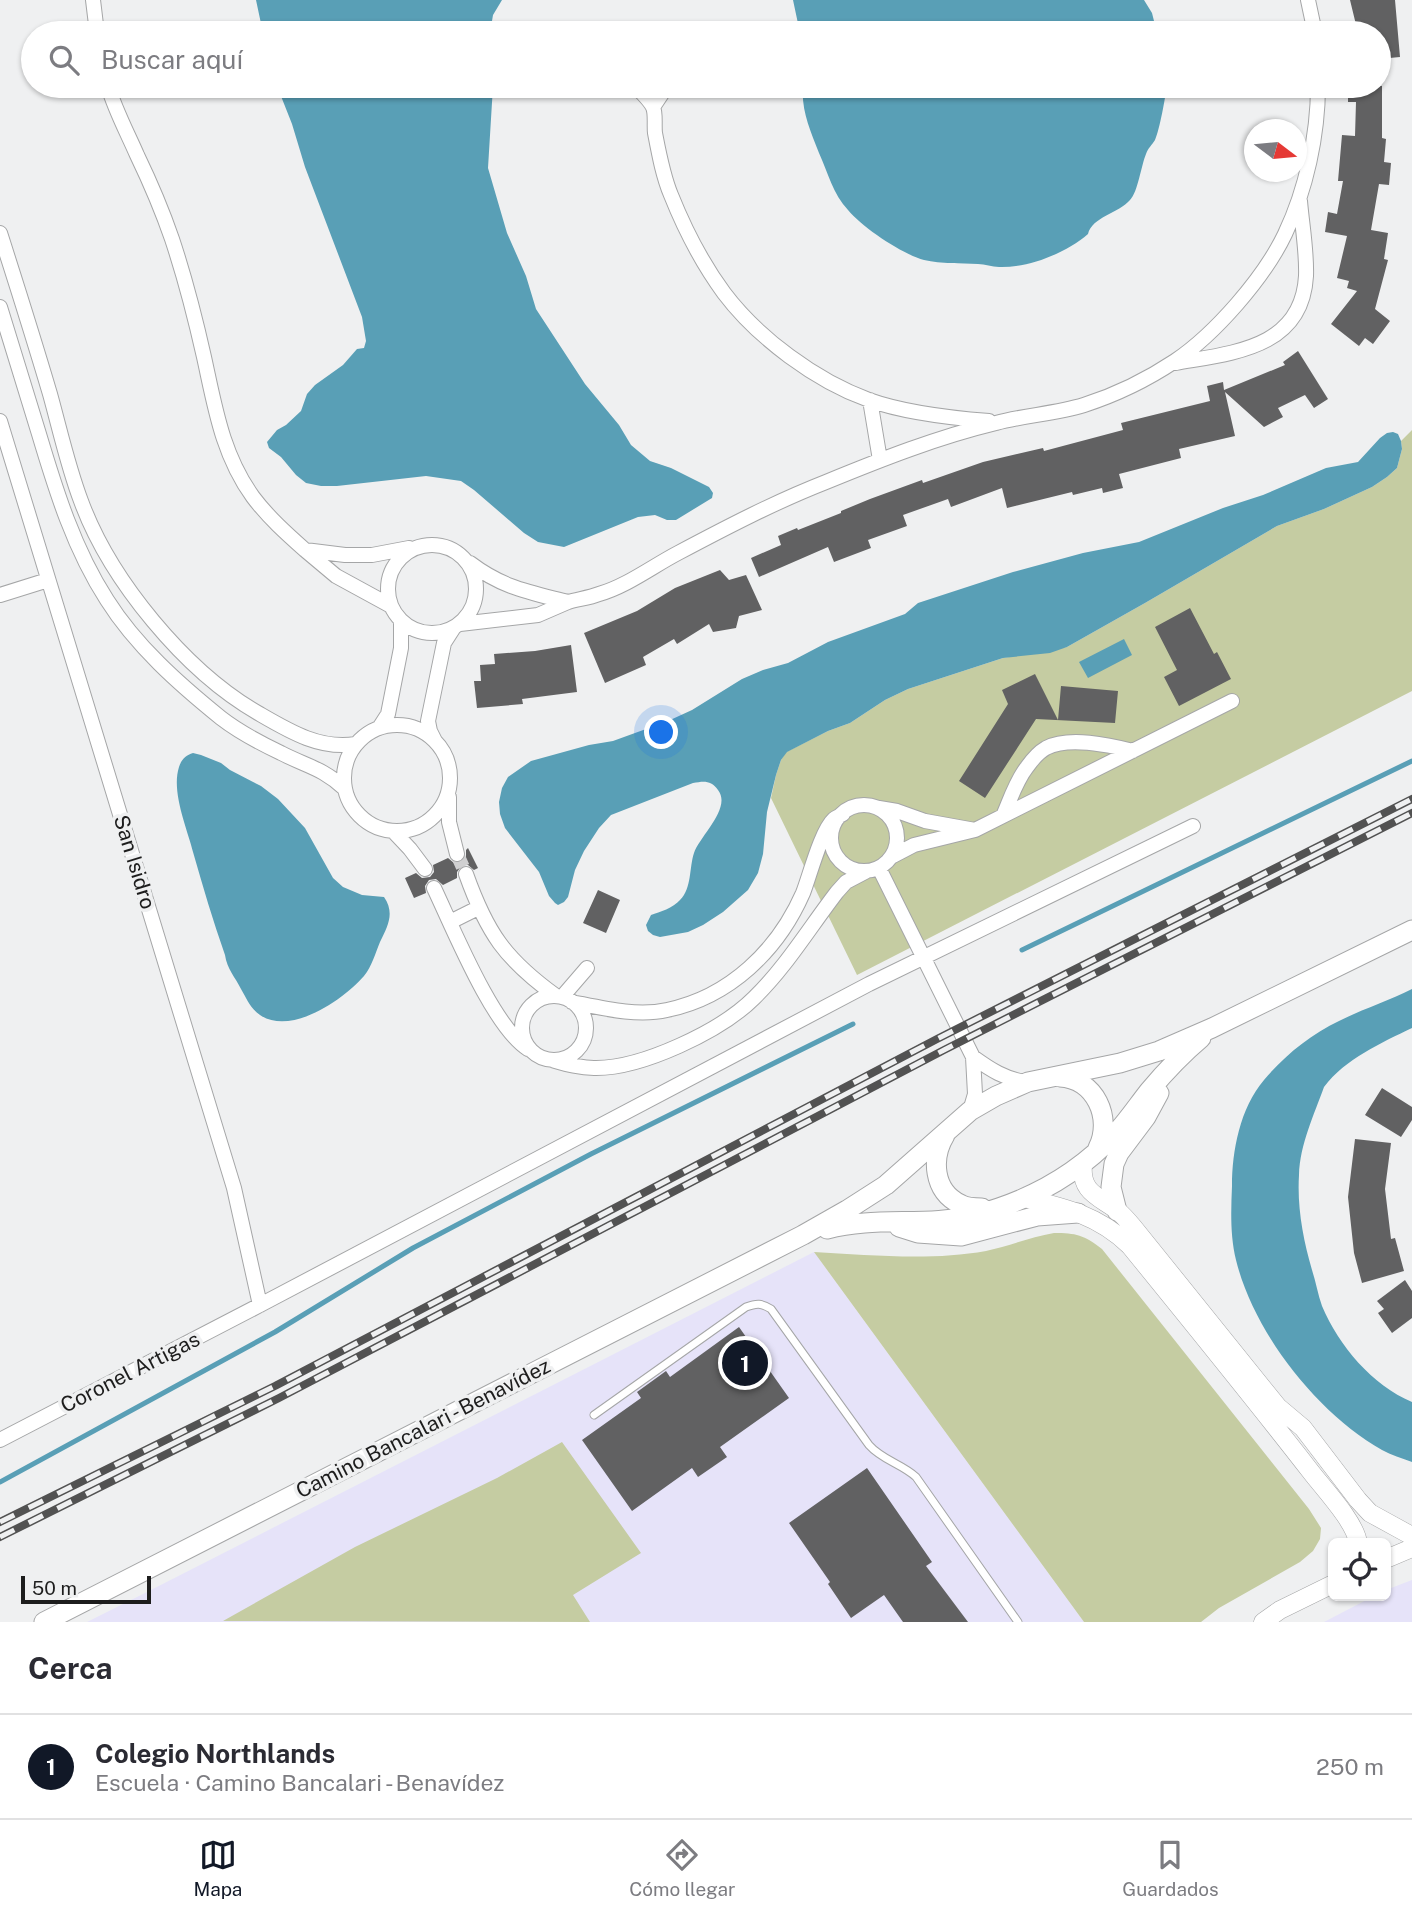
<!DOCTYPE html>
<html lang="es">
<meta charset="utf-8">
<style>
:root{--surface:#fff;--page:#f7f7f7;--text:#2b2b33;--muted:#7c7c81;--line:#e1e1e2;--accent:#111827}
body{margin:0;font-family:"Public Sans",sans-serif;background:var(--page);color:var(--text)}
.controls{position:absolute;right:21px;bottom:21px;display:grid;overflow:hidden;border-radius:10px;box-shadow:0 2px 5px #0004}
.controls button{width:63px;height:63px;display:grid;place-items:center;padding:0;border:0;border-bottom:2px solid var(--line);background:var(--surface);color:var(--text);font:35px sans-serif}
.compass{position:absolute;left:1244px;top:119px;width:63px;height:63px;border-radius:50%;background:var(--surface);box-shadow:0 2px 5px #0004;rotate:106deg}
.scale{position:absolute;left:21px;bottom:18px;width:130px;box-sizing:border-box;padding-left:7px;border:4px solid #1d1d1d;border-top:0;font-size:19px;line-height:24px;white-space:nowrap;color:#1d1d1d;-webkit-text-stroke:5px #eff0f1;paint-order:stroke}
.you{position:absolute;left:662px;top:733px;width:24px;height:24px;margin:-18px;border:5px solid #fff;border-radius:50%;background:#1a73e8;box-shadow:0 0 0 10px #1a73e833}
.badge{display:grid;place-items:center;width:46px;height:46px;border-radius:50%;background:var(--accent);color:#fff;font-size:23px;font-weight:700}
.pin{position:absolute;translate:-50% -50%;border:4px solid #fff;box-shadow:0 2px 7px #0006}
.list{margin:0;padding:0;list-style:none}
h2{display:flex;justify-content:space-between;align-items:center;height:91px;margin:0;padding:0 28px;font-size:30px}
h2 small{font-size:23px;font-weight:400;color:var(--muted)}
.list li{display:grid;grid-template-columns:46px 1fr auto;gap:21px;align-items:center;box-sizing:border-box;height:105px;padding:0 28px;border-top:2px solid var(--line)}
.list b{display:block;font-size:26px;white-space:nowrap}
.list p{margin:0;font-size:23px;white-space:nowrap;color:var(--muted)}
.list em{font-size:23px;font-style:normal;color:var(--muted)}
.icon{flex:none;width:38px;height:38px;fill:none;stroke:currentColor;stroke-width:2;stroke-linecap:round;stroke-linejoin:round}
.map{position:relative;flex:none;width:1412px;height:1622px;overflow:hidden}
.search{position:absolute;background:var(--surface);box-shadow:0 2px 5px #0004;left:21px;right:21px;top:21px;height:77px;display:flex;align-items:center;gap:18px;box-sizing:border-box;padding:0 24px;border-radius:38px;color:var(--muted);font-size:26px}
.sheet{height:196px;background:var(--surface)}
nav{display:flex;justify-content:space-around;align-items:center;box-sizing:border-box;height:98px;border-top:2px solid var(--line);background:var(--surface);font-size:19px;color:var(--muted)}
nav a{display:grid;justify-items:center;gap:4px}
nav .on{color:var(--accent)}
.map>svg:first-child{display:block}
.education{fill:#e6e3f9}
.green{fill:#c5cca2}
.water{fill:#599fb6}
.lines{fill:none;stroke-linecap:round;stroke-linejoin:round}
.stream{stroke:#599fb6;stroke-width:5}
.building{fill:#616162}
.minor-tunnel{stroke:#d0d0d1;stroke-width:14;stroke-dasharray:14 7;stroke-linecap:butt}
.service-casing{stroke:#a5a6a7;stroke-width:9}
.minor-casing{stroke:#a5a6a7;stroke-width:16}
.tertiary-casing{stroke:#a5a6a7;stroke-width:19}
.secondary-casing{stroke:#a5a6a7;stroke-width:21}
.service{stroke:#fff;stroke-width:7}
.minor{stroke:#fff;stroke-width:14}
.tertiary{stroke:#fff;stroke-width:18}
.secondary{stroke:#fff;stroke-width:19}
.rail-casing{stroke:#525252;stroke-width:8}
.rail{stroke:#eff0f1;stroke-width:5;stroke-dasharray:16;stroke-linecap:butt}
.labels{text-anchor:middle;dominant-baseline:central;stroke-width:7;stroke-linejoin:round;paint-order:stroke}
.street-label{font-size:21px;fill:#1d1d1d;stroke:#eff0f1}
</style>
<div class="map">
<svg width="1412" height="1622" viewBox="0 0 1412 1622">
<rect width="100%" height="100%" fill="#eff0f1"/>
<path class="education" d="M 814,1252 L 1084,1622 L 87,1622 L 145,1593 Z
M 1412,1580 L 1412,1622 L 1324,1622 L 1374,1596 L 1386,1596 L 1386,1590 Z"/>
<path class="green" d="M 1412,430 L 1412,691 L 857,975 L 771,798 L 776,775 L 781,760 L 786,752 L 828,731 L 850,723 L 885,700 L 908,689 L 1003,658 L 1067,647 L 1145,603 L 1277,526 L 1324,509 L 1372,487 L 1387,477 L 1397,468 L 1402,449 L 1401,441 Z
M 1054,1233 C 1076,1233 1084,1235 1102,1249 L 1309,1509 L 1321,1528 L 1320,1539 L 1313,1551 L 1300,1562 L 1219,1608 L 1201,1622 L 1084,1622 L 814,1252 C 869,1255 931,1261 986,1251 C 1009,1246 1031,1237 1054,1233 Z
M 562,1442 L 641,1553 L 573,1595 L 590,1622 L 223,1621 L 355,1547 L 497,1478 Z"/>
<path class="water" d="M 256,0 L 502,0 L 493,15 L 490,33 L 263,33 Z
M 793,0 L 1144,0 L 1152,13 L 1157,33 L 800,33 Z
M 277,86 L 493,86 L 488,168 L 507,233 L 526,276 L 536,309 L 585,384 L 619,425 L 631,445 L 650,461 L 671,468 L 709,487 L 713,493 L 712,498 L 676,520 L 667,520 L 655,515 L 638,517 L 564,547 L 538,542 L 524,533 L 474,490 L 461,481 L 426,476 L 337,486 L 321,486 L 306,483 L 296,475 L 281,457 L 269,448 L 267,442 L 277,430 L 286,425 L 301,411 L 307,394 L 315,385 L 343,365 L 357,349 L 364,348 L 366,341 L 362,317 L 305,167 L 292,124 Z
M 803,86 L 1167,86 C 1165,98 1160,129 1155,140 C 1152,145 1148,148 1146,154 C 1141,166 1138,192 1130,200 C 1119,213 1092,217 1088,234 C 1066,253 1029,268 999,267 C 992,267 985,264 978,264 C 960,263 942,264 924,260 C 902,254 863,228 848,210 C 833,194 828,173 819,153 C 810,130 801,110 803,86 Z
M 1393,432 L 1398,434 L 1401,441 L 1402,449 L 1397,468 L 1387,477 L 1372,487 L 1324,509 L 1277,526 L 1145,603 L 1067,647 L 1050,653 L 1003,658 L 908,689 L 885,700 L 850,723 L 828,731 L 787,752 L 781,760 L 776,775 L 767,812 L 763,854 L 758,873 L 748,890 L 723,912 L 703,925 L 688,932 L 660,937 L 653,935 L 648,931 L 646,925 L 651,915 C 660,912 673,908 680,900 C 692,888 689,868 694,853 C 700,836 732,808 718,790 C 711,780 704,781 693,783 L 611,815 L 599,828 L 584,851 L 575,870 L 568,897 L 564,902 L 558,905 L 555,903 L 549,896 L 539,872 L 505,828 L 500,814 L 499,802 L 502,788 L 508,777 L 531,761 L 589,745 L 613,741 L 668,721 L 692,710 L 742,679 L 763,670 L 788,663 L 828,642 L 905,614 L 918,603 L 1013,572 L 1083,553 L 1139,542 L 1223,508 L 1263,495 L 1326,468 L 1358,462 L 1380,438 L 1387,433 Z
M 1124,639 L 1132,655 L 1088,678 L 1079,662 Z
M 193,753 L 201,755 L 221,763 L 230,770 L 261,786 L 278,799 L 305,828 L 333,878 L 343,887 L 362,895 L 384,897 C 395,913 388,926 380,942 C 375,954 372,966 364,976 C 343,1000 291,1036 260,1015 C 250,1008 247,999 241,989 C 235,977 227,969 225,955 C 213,921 203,887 193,852 C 187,828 171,792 179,767 C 181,760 186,755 193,753 Z
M 1412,989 L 1412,1028 C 1381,1043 1345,1059 1324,1087 C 1314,1115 1300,1144 1299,1175 C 1297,1207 1303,1239 1312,1270 C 1316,1282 1318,1295 1322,1306 C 1339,1346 1372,1385 1412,1402 L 1412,1462 C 1402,1458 1391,1455 1382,1450 C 1317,1413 1254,1333 1236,1260 C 1230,1236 1231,1210 1232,1186 C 1232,1151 1240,1108 1264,1080 C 1283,1057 1311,1034 1339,1021 C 1363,1009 1388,1001 1412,989 Z"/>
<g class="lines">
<path class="stream" d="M 1022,950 L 1412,761
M 0,1482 L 275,1332 L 413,1248 L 591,1154 L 853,1024"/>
</g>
<path class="building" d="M 1350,0 L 1395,0 L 1400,57 L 1379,59 L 1379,33 L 1358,33 Z
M 1348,86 L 1382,86 L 1382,138 L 1386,139 L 1384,162 L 1391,163 L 1389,185 L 1379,184 L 1371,230 L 1388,233 L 1384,259 L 1388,260 L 1375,309 L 1390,321 L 1373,344 L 1365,338 L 1359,346 L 1331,324 L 1357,291 L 1347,288 L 1349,281 L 1337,278 L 1347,236 L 1325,232 L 1328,212 L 1337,214 L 1343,181 L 1338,181 L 1342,135 L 1355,136 L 1356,102 L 1348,102 Z
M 1298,351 L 1328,399 L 1314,408 L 1305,395 L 1278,408 L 1283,417 L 1264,427 L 1225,392 L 1235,436 L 1179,449 L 1181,458 L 1119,474 L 1123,488 L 1103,493 L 1102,488 L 1073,495 L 1072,492 L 1007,508 L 1002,488 L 951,507 L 948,499 L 903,515 L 907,526 L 868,540 L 871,548 L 834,562 L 828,547 L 759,577 L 751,558 L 781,545 L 778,536 L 797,528 L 798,530 L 841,513 L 841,511 L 870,499 L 922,480 L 923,483 L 983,462 L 1043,448 L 1044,451 L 1123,430 L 1121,423 L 1210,401 L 1207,386 L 1223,382 L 1224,390 L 1285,365 L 1283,362 Z
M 720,570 L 729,580 L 746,575 L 762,610 L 739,616 L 736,628 L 713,632 L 709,624 L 677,644 L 674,639 L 643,657 L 646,665 L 605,683 L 584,633 L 637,611 L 675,588 Z
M 1190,608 L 1214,654 L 1217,652 L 1231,679 L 1179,706 L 1164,677 L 1177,670 L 1155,627 Z
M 571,645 L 577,692 L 522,699 L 523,704 L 477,708 L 474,681 L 481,681 L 480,665 L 495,664 L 494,654 L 535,651 Z
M 1035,674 L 1058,720 L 1061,686 L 1118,691 L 1115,723 L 1036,719 L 985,798 L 959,781 L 1008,704 L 1002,690 Z
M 468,848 L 478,868 L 474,870 L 468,865 L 462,865 L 457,872 L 457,878 L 443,885 L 436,879 L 429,880 L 425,886 L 426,893 L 414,898 L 405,878 L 416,873 L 422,878 L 430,877 L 434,872 L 433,865 L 448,858 L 454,863 L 460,863 L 466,857 L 466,850 Z
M 598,890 L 620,900 L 606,933 L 583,923 Z
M 1382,1088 L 1412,1107 L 1412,1120 L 1401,1137 L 1365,1115 Z
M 1355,1139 L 1391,1143 L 1385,1189 L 1391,1239 L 1395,1238 L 1404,1271 L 1362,1283 L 1354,1253 L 1348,1197 Z
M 1405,1280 L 1412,1291 L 1412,1318 L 1392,1333 L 1378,1313 L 1384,1309 L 1377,1301 Z
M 739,1327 L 789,1398 L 720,1447 L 727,1457 L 698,1477 L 692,1468 L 632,1511 L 582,1440 L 641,1398 L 637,1392 L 666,1371 L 670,1377 Z
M 867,1468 L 932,1562 L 926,1566 L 968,1622 L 903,1622 L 884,1595 L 851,1618 L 828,1584 L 830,1582 L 789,1523 Z"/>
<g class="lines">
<path class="minor-tunnel" d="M 457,854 L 466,874"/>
<g class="service-casing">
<path id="service" d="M 594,1415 L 746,1307 C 757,1303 761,1303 771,1309 L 869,1445 C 882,1460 902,1464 916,1477 L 1018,1622"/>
</g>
<g class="minor-casing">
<path id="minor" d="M 93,0 L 97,33
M 1308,0 L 1315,33
M 108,86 C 115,110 127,132 137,155 C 150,182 162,210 172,239 C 185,278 195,317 204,357 C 215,407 222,454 253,497 C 268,517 287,534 305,550
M 636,86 C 641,93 649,99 653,107 C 656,114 654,125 655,133 C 659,154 663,176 671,195 C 685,230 702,263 724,293 C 758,338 816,381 869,400 C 905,413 951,418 989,421
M 653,107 L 667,86
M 0,233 C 17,286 34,340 50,394 C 60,430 68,467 81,501 C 110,580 185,671 258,713 C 289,731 320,750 356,744
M 0,307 C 13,349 26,391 39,434 C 56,491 74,549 107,600 C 136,646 179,684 221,718 C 239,732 260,743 281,753 C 306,766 323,768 345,789
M 1176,363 C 1231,353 1302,349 1306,276 C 1307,252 1302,225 1300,201
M 870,400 L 880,460
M 0,421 L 234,1188 L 260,1305
M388 589a44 44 0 1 1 88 0a44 44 0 1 1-88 0Z
M 0,595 L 48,580
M 568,602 C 578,599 589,598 599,594 C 627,586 653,566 678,553 C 727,527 775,502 826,482 C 882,459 938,437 996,423 C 1025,415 1055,414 1084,405 C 1115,395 1148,379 1175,361 C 1215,334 1264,278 1285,234 C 1306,190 1318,135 1318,86
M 391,606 L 336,576 L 305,550 L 345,555 L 372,555 L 409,548
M 460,624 L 538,615 L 568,602 C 529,592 503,588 470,563
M344 778a53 53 0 1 1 106 0a53 53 0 1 1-106 0Z
M 379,728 L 388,714 L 401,648 L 401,621
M 435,741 L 430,731 L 428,721 L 444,643 L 453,629
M 449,797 L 449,822 L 457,854
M831 838a33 33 0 1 1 66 0a33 33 0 1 1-66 0Z
M 879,808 L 897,811 L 925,821 L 975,830 L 914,845 L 891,857
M 1003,816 C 1010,800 1016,781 1027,767 C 1032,760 1039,752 1046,748 C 1069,736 1109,745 1133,751
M 975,830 L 1232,701
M 393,831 L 410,849 L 425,869
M 879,868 L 973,1057 L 975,1094 L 970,1111
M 466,874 C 487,933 505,959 556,996
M 434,888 C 453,928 493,1027 528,1049
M 450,922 L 478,908
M522 1028a32 32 0 1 1 64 0a32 32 0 1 1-64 0Z
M 562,997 L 587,968
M 572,1002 C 602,1008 637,1017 667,1010 C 730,997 778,950 803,893 C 810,875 821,831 834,819 C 836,817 840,816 843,814
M 973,1057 C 991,1070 1005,1079 1026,1082
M 552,1060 C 566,1064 579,1068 594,1068 C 641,1069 721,1031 754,998 C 786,967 810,927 837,892 L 846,882 L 867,871
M 0,1440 L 260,1305 L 869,984 L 1193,826"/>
</g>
<g class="tertiary-casing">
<path id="tertiary" d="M 1083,1163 C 1080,1193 1098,1196 1118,1211 C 1124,1216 1129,1222 1134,1228 L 1278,1407 L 1303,1428 L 1358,1500 L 1370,1513 L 1412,1536
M 1024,1198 C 1064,1207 1100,1216 1130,1246 C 1191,1321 1252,1396 1311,1472 C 1324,1489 1356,1523 1358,1543
M 1386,1559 L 1412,1548
M 1263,1622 L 1280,1610 L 1333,1584"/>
</g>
<g class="secondary-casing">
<path id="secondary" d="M 1060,1077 C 1095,1079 1113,1118 1098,1148
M 945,1135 C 931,1158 933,1191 960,1204 C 966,1208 975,1208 982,1208
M 1117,1211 L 1111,1187 L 1114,1164 L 1119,1153 L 1146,1117 L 1159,1093
M 899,1227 L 918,1233 L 961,1236 L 1037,1216 L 1078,1213
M 827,1229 C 875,1216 927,1227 975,1215 C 1029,1201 1078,1174 1116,1133 C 1128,1120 1138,1105 1149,1091 C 1165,1072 1182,1054 1201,1038
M 44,1622 L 803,1235 L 847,1210 L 886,1185 L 970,1111 L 996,1096 L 1028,1082 L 1120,1063 L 1159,1051 L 1212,1028 L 1412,930"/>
</g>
<use href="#service" class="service"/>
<use href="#minor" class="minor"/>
<use href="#tertiary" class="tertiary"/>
<use href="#secondary" class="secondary"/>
<g class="rail-casing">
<path id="rail" d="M 0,1522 L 275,1386 L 937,1039 L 1412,799
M 0,1537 L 279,1398 L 944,1050 L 1412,813"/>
</g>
<use href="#rail" class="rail"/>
</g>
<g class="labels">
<g class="street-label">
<text transform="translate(135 862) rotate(73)">San Isidro</text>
<text transform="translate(130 1372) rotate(-27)">Coronel Artigas</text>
<text transform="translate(423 1428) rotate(-27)">Camino Bancalari - Benavídez</text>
</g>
</g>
</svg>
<div class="controls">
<button><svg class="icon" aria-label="locate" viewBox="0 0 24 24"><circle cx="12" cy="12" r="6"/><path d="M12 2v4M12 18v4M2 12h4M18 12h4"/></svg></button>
</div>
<svg class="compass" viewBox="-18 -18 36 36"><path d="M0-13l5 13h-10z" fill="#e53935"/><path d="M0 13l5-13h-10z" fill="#7c7c81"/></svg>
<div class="scale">50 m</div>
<div class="you"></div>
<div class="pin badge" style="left:745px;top:1363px">1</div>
<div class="search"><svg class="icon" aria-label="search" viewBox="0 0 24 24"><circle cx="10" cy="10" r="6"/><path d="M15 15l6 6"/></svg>Buscar aquí</div>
</div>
<section class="sheet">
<h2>Cerca<small></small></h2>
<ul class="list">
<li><span class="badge">1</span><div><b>Colegio Northlands</b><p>Escuela · Camino Bancalari - Benavídez</p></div><em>250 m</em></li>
</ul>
</section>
<nav>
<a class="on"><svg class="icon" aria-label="map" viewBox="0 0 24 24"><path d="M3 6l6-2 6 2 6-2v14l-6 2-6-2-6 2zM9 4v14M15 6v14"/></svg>Mapa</a>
<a><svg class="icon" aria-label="directions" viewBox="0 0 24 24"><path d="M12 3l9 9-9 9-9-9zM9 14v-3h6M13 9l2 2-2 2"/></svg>Cómo llegar</a>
<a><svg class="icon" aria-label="saved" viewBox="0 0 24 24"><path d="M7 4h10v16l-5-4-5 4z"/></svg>Guardados</a>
</nav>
